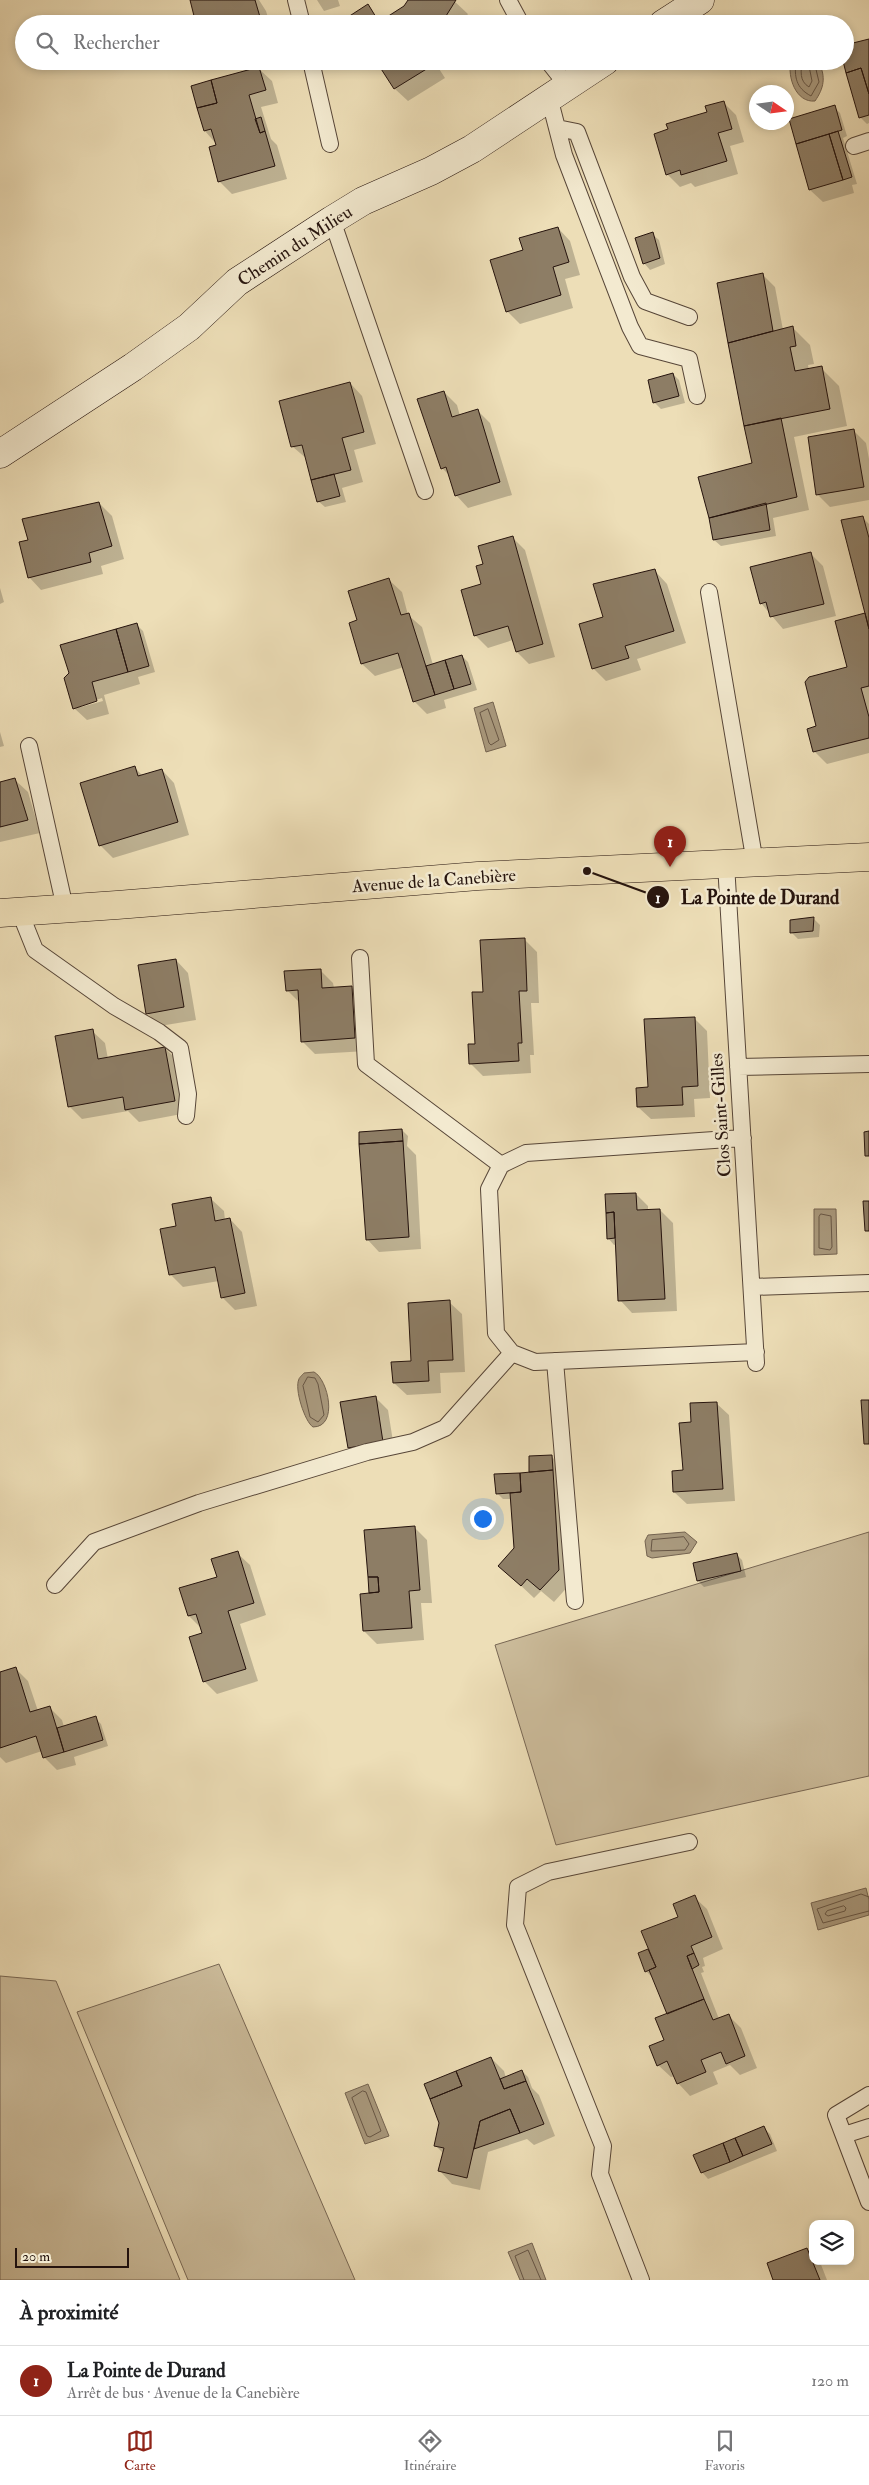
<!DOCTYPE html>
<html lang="fr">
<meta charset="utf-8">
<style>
:root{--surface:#fff;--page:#f2f2f2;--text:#202124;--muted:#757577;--line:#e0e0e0;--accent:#8f2418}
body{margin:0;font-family:"IM FELL Double Pica",serif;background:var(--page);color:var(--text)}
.controls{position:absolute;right:15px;bottom:15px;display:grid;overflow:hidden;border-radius:10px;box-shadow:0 2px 8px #0003}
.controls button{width:45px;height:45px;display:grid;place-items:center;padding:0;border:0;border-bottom:1px solid var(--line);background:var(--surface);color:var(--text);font:25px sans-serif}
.compass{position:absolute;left:749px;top:85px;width:45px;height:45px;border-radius:50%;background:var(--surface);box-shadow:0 2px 8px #0003;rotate:103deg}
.scale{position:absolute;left:15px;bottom:12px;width:114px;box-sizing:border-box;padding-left:5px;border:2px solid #25130d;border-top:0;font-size:14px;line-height:18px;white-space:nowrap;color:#25130d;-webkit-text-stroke:4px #f3ead0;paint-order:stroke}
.you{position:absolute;left:482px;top:1518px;width:18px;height:18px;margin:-12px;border:4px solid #fff;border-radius:50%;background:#1a73e8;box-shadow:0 0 0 8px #1a73e833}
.badge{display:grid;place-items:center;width:32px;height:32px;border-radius:50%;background:var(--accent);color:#fff;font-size:16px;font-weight:700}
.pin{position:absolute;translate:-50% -41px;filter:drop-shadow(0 1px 2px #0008)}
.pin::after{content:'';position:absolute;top:26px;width:18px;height:15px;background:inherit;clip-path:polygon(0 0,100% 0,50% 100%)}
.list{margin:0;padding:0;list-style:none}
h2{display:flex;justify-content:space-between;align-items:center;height:65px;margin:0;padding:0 20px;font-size:21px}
h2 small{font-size:16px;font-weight:400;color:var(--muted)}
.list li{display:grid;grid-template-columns:32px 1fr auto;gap:15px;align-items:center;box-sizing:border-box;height:70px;padding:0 20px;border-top:1px solid var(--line)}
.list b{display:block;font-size:19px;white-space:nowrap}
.list p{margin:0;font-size:16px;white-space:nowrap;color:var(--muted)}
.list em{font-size:16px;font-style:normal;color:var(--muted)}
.icon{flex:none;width:28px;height:28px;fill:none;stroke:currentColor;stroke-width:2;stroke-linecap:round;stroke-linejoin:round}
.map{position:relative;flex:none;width:869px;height:2280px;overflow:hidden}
.search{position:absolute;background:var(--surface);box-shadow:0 2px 8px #0003;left:15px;right:15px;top:15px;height:55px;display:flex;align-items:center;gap:12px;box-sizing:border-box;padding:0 18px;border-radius:28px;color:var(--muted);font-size:19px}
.sheet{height:135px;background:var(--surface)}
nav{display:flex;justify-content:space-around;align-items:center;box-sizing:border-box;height:70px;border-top:1px solid var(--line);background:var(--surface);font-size:14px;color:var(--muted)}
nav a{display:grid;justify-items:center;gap:2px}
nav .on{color:var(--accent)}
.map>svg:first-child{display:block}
.green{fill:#cbbb9a;stroke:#786754}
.water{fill:#a9997d;stroke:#746350}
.shadow{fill:#0003;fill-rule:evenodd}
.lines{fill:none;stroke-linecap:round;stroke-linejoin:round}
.shore{stroke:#675645;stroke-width:1}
.building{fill:#8d7d65;stroke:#25130d}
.lane-casing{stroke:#574638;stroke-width:18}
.secondary-casing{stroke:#25130d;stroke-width:29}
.primary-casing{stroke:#25130d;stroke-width:29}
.lane{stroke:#f3ead0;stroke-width:16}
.secondary{stroke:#f3ead0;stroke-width:28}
.primary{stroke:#eddeb7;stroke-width:28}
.labels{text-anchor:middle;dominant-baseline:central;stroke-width:5;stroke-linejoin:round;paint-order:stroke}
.street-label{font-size:18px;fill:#25130d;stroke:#f3ead0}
.leader{fill:none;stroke:#25130d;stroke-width:2}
.callout-dot{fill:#25130d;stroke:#f3ead0;stroke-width:2}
.mark-label{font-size:15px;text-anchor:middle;font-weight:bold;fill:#fff}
.callout-label{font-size:19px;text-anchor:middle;font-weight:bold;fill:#25130d;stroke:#f3ead0;stroke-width:5;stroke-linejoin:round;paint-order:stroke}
</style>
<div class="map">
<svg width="869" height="2280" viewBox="0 0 869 2280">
<rect width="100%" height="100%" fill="#eddeb7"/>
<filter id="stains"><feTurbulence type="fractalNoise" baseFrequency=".004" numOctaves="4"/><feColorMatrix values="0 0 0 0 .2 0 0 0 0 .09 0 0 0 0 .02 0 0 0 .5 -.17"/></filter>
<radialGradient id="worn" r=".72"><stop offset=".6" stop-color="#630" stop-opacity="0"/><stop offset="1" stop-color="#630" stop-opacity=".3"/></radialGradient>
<path class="green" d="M 869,1532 L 869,1776 L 556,1845 L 495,1645 Z
M 219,1964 L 355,2280 L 188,2280 L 77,2012 Z
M 0,1976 L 56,1981 L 180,2280 L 0,2280 Z"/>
<path class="water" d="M 791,61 L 819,63 C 826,77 824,88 815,101 C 796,103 787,77 791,61 Z
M 493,702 L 506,746 L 486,752 L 474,708 Z
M 814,1209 L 836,1209 L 837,1254 L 814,1255 Z
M 314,1372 C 328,1379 339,1427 313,1427 C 305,1422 294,1389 299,1379 C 299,1378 304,1373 304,1373 Z
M 685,1532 L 697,1542 L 690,1553 L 652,1558 L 647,1556 L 645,1541 L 648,1535 Z
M 866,1888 L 869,1900 L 869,1915 L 818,1930 L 811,1903 Z
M 368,2084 L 389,2136 L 365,2144 L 345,2093 Z
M 532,2243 L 546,2280 L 520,2280 L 508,2252 Z"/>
<path class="shadow" d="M 191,0 L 259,0 L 266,11 L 270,24 L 198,24 Z
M 317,0 L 338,0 L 340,6 L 324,11 Z
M 409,0 L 453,0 L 468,14 L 461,24 L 354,24 L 368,6 L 381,23 L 405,7 Z
M 869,40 L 869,123 L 867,124 L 861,118 L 845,61 Z
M 378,61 L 434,61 L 445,78 L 408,101 L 395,89 Z
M 259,69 L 272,81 L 278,103 L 261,107 L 271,139 L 277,145 L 287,179 L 232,194 L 219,181 L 218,146 L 205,131 L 193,87 Z
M 723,102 L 736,115 L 744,142 L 730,146 L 738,174 L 695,187 L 691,183 L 680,187 L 667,174 L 708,112 Z
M 834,107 L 840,113 L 847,136 L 843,138 L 857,184 L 852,185 L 854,193 L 823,202 L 810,190 L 798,143 Z
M 558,228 L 570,241 L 580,275 L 565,279 L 573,308 L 520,324 L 507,311 L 525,250 Z
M 652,234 L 659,240 L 665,264 L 650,270 L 644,263 Z
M 763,275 L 775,287 L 783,330 L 792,327 L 810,345 L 814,364 L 808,365 L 809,370 L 821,368 L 839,386 L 847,426 L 794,437 L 809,510 L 773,518 L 776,536 L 721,546 L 714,540 L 710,517 L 753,464 L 729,343 Z
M 673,374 L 679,380 L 685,403 L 661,409 L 654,402 Z
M 350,383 L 362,396 L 376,444 L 354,450 L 363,482 L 342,488 L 346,502 L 325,507 L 318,501 L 307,459 L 293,447 L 280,402 Z
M 444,392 L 457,405 L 460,416 L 478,411 L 490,423 L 512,495 L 468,508 L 456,495 L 450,476 L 442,468 Z
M 854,431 L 866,443 L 869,459 L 869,500 L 830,507 L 817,494 Z
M 99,503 L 112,516 L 124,559 L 101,566 L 103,574 L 41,590 L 29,577 L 30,541 Z
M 863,518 L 869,524 L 869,753 L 827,764 L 815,752 L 818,727 L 849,668 L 867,614 Z
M 512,537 L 525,550 L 555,657 L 529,664 L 517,652 L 513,640 L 488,648 L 475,635 L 484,565 Z
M 810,553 L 823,566 L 836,616 L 783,629 L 761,603 Z
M 655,571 L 667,584 L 686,643 L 637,659 L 641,670 L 606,681 L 593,668 Z
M 389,580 L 402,592 L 408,615 L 422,627 L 433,665 L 462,656 L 468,662 L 477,690 L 444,700 L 446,708 L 427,714 L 414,701 L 404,667 L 375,676 L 362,664 L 359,621 Z
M 0,588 L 4,602 L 0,604 Z
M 137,625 L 143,631 L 155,672 L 138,677 L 140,684 L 104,695 L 109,714 L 87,720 L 74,708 L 66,678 ZM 102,698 L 103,701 L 81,707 L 81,705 Z
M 0,732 L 4,746 L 0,747 Z
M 135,768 L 143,776 L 162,770 L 174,783 L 189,835 L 113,858 L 100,845 Z
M 15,780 L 28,792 L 40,833 L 0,842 L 0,783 Z
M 814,919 L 820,925 L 819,937 L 798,939 L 792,933 Z
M 524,939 L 537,952 L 539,1003 L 531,1003 L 534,1055 L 530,1055 L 531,1073 L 483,1076 L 470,1063 L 476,1045 Z
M 176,960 L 188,973 L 196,1020 L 160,1026 L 147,1013 Z
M 321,971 L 333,983 L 334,988 L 351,987 L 364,1000 L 367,1051 L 315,1054 L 302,1041 L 300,1003 L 287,990 Z
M 694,1018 L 707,1031 L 710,1098 L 694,1099 L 695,1117 L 651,1119 L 638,1107 Z
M 92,1031 L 105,1043 L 108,1059 L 165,1048 L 178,1061 L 187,1113 L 139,1122 L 128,1111 L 82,1119 L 69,1106 Z
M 402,1130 L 408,1136 L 407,1146 L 416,1155 L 421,1249 L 379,1252 L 367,1239 Z
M 636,1194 L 648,1206 L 648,1211 L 660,1210 L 673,1223 L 677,1311 L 632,1313 L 620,1300 L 617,1244 L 614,1245 L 608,1238 L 606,1195 Z
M 211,1199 L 224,1211 L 225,1220 L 230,1219 L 242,1232 L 257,1306 L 235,1310 L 222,1297 L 219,1281 L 183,1287 L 170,1274 L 178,1227 Z
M 449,1302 L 462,1314 L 465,1372 L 440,1373 L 441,1393 L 407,1395 L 394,1383 L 413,1362 Z
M 375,1397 L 388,1410 L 395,1454 L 362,1460 L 349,1447 Z
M 716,1403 L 729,1415 L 735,1501 L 687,1504 L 674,1492 L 684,1471 L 693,1423 Z
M 551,1456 L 557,1462 L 571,1583 L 554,1602 L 541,1591 L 534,1598 L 500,1566 L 515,1548 L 512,1499 L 503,1499 L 497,1493 L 531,1473 L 530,1457 Z
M 414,1527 L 427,1540 L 432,1603 L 421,1603 L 424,1640 L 377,1644 L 364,1631 L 371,1594 L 365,1531 Z
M 237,1553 L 250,1565 L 266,1615 L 240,1624 L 258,1681 L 217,1694 L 204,1681 L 202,1629 L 189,1616 Z
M 736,1554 L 742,1560 L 746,1577 L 704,1587 L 698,1581 Z
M 15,1668 L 28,1681 L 38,1711 L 49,1707 L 62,1720 L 64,1727 L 95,1718 L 101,1724 L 108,1746 L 74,1757 L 76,1765 L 57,1770 L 45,1758 L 42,1751 L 6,1763 L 0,1757 L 0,1673 Z
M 694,1897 L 707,1909 L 723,1949 L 703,1958 L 705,1966 L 702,1967 L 704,1972 L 701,1973 L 719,2019 L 729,2016 L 741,2028 L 757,2068 L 740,2075 L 730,2065 L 713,2072 L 718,2084 L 690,2096 L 678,2083 L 675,2076 L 671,2077 L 658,2065 L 665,2041 L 669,2014 L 652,1977 L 646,1971 L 648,1950 L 652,1954 Z
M 491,2058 L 504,2071 L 506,2078 L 522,2071 L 528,2077 L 532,2088 L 539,2095 L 555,2136 L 534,2145 L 527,2139 L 488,2152 L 480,2190 L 452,2184 L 440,2171 L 444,2154 L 435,2145 Z
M 764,2128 L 770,2134 L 777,2151 L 708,2179 L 702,2172 Z
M 807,2249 L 813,2255 L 813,2261 L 820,2262 L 827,2280 L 775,2280 Z"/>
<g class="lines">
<path class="shore" d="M 796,61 C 794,77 796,88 811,96 L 819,82 L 814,61
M 802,61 C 801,71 799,81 809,87 L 812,81 L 808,61
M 488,709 L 499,740 L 491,745 L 489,743 L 480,713 Z
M 821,1214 L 831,1216 L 832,1247 L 830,1250 L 819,1248 L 819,1217 Z
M 308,1377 L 315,1378 L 318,1384 L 324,1415 L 318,1422 L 310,1417 L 303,1386 Z
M 684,1537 L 689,1544 L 685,1550 L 651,1551 L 652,1540 Z
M 869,1897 L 861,1894 L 817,1909 L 823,1923 L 869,1911
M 844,1906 L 846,1908 L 845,1911 L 828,1916 L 825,1914 L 827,1911 Z
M 363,2091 L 366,2092 L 381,2131 L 370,2137 L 367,2136 L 352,2098 Z
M 524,2280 L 515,2256 L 528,2250 L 541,2280"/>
</g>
<path class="building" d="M 190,0 L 255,0 L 260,17 L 237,24 L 196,24 Z
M 408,0 L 456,0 L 441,24 L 376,24 L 404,6 Z
M 368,4 L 379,22 L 376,24 L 352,24 L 348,17 Z
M 869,39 L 869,94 L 861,68 L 846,73 L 843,61 L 845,61 L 845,45 Z
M 376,61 L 431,61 L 433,65 L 394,89 Z
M 259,67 L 266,90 L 249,95 L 260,133 L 265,131 L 275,166 L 218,182 L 209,147 L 216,145 L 211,129 L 204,131 L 197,108 L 217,103 L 211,80 Z
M 861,68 L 869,94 L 869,115 L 859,118 L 846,73 Z
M 211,80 L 217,103 L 197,108 L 191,86 Z
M 724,101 L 732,129 L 718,133 L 727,161 L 681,175 L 680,170 L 666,175 L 654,134 L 668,129 L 666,124 L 707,112 L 705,106 Z
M 835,105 L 842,130 L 796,144 L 789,119 Z
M 261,117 L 265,131 L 260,133 L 255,119 Z
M 838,131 L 852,177 L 843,180 L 829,134 Z
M 829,134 L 843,180 L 809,190 L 796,144 Z
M 558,227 L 569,262 L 553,267 L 561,295 L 506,312 L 490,260 L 523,250 L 519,238 Z
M 653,232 L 660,258 L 643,264 L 635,238 Z
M 763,273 L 773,331 L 728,343 L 717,283 Z
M 793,326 L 796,346 L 790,347 L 795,371 L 822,366 L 830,409 L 744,426 L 728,343 Z
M 673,373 L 679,396 L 653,403 L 648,380 Z
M 350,382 L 364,432 L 342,438 L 351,470 L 311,480 L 302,445 L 291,447 L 279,401 Z
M 444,391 L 452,417 L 478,409 L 500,482 L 455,496 L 446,467 L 441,469 L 417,399 Z
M 781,418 L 797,497 L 709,518 L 698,477 L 752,463 L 744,426 Z
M 854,429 L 864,487 L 816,495 L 808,437 Z
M 334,474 L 340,496 L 317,502 L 311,480 Z
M 99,502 L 112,546 L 89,553 L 91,562 L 28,578 L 19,542 L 28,540 L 22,519 Z
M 766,503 L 770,530 L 713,540 L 709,518 Z
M 863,516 L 869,538 L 869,629 L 841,520 Z
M 513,536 L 543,644 L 516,652 L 508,626 L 474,636 L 461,590 L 481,584 L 476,566 L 483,564 L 478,546 Z
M 811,552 L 824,604 L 770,617 L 766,602 L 760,604 L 750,567 Z
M 655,569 L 674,631 L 625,646 L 629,658 L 592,669 L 579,624 L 603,617 L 593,584 Z
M 389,578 L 401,615 L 409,613 L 435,695 L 413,702 L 398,653 L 361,664 L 349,623 L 357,620 L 348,591 Z
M 865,613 L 869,629 L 869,686 L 861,688 L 869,717 L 869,738 L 813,752 L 807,729 L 816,726 L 805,682 L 809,677 L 847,667 L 835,621 Z
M 137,623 L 149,666 L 128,672 L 116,629 Z
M 116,629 L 128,672 L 92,682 L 97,701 L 73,709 L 64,678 L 69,673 L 60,645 Z
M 462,655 L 471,684 L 454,689 L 445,660 Z
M 445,660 L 454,689 L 435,695 L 426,666 Z
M 135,766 L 138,776 L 162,769 L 178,822 L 99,846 L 80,783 Z
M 15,778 L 28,820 L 0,827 L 0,782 Z
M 814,917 L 813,931 L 790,933 L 790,920 Z
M 525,938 L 527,991 L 519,991 L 522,1043 L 518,1043 L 519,1061 L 469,1064 L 468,1044 L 475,1044 L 472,992 L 483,992 L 480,940 Z
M 176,959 L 184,1007 L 146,1014 L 138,965 Z
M 321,969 L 322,988 L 352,986 L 355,1038 L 301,1042 L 298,990 L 286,991 L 284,971 Z
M 695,1017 L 698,1086 L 682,1087 L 683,1105 L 637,1107 L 636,1088 L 648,1087 L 644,1019 Z
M 93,1029 L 98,1059 L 165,1047 L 175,1101 L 125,1110 L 123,1097 L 68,1107 L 55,1036 Z
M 402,1129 L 403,1141 L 359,1144 L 359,1132 Z
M 869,1131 L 869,1156 L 865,1156 L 864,1132 Z
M 403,1141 L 409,1237 L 366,1240 L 359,1144 Z
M 636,1193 L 637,1210 L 660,1209 L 665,1299 L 618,1301 L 614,1212 L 606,1213 L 605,1194 Z
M 211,1197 L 215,1221 L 230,1218 L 245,1293 L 221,1298 L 215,1267 L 169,1275 L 160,1229 L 176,1226 L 172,1204 Z
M 863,1201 L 869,1201 L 869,1231 L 865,1231 Z
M 614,1212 L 615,1238 L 607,1239 L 606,1213 Z
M 450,1300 L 453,1360 L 428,1361 L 429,1381 L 393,1383 L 391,1362 L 411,1361 L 408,1303 Z
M 376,1396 L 383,1442 L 348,1448 L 340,1402 Z
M 861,1400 L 869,1400 L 869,1444 L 864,1444 Z
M 717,1402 L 723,1489 L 673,1492 L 672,1471 L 683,1470 L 679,1423 L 691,1422 L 690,1403 Z
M 552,1455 L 553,1470 L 529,1472 L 529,1456 Z
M 553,1470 L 559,1570 L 540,1590 L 527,1579 L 521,1586 L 498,1566 L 514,1548 L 510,1493 L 521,1492 L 520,1473 Z
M 520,1473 L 521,1492 L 496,1494 L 494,1474 Z
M 415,1526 L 420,1590 L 409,1591 L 412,1628 L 363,1631 L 360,1594 L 379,1592 L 378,1577 L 368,1577 L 364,1530 Z
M 238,1551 L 254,1603 L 228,1611 L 246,1669 L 203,1682 L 189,1637 L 202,1633 L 196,1614 L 188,1616 L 179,1588 L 217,1577 L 211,1559 Z
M 737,1553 L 741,1571 L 697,1581 L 693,1563 Z
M 368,1577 L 378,1577 L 379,1592 L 369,1593 Z
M 16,1667 L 30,1712 L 50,1706 L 64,1752 L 43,1758 L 36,1736 L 0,1748 L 0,1672 Z
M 96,1716 L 103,1740 L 64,1752 L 57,1728 Z
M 695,1895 L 712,1937 L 691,1946 L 694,1953 L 687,1956 L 704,1999 L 667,2014 L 649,1970 L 656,1967 L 641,1931 L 678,1917 L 673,1904 Z
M 648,1949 L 656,1967 L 645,1972 L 638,1953 Z
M 694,1953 L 699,1965 L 692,1969 L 687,1956 Z
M 704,1999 L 713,2020 L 729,2014 L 745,2056 L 726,2064 L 721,2052 L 701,2060 L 706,2072 L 677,2084 L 667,2061 L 657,2066 L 649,2046 L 664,2040 L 655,2018 Z
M 491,2057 L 504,2089 L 526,2081 L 544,2124 L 520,2133 L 510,2109 L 480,2121 L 467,2178 L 438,2171 L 444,2148 L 434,2146 L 439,2123 L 430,2099 L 462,2086 L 456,2071 Z
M 522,2070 L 526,2081 L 504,2089 L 500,2079 Z
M 456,2071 L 462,2086 L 430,2099 L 424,2084 Z
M 510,2109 L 520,2133 L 474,2149 L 480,2121 Z
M 764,2126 L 772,2144 L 743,2156 L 735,2138 Z
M 735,2138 L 743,2156 L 730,2162 L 723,2143 Z
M 723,2143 L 730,2162 L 701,2173 L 693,2155 Z
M 807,2248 L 820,2280 L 773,2280 L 767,2263 Z"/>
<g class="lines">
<g class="lane-casing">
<path id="lane" d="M 296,0 L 302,24
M 508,0 L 521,24
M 311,61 L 330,144
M 548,61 L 567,85
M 549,97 L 564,155 L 630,327 L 640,346 L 689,359 L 697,396
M 557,128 L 577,132 L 632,277 L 645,301 L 689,317
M 854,146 L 869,141
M 332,220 L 425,491
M 709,592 L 755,863
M 29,746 L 65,908
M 726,864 L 756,1363
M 19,910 L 35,950 L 114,1006 L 159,1032 L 180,1048 L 188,1094 L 186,1116
M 360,958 L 366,1064 L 501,1165
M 738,1067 L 869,1064
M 743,1138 L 526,1153 L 501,1165 L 489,1189 L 496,1333 L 512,1353 L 535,1362 L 756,1352
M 752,1287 L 869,1283
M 555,1361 L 575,1601
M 55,1585 L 94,1542 L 199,1503 L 367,1452 L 413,1442 L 445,1428 L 512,1353
M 869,2095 L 836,2115 L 869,2202
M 844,2135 L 869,2127
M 641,2280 L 600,2174 L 603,2146 L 515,1925 L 518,1887 L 548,1872 L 689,1842"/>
</g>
<g class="secondary-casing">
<path id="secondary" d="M 663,24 L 700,0
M 0,454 L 133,367 L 189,327 L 237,282 L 332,220 L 363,201 L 431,171 L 472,149 L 605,61"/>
</g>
<g class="primary-casing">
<path id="primary" d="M 0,913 L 117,905 L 478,876 L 869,857"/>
</g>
<use href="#lane" class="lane"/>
<use href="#secondary" class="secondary"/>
<use href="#primary" class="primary"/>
</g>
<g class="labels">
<g class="street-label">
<text transform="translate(295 246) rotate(-33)">Chemin du Milieu</text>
<text transform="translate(434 881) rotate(-4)">Avenue de la Canebière</text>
<text transform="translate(721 1115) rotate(-94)">Clos Saint-Gilles</text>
</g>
</g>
<path class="leader" d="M587 871L658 897"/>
<g class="callout-dot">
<circle cx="587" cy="871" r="5"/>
<circle cx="658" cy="897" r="12"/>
</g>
<g class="mark-label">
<text x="658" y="903">1</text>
</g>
<g class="callout-label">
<text x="760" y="904">La Pointe de Durand</text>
</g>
<rect width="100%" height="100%" filter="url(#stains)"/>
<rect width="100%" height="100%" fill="url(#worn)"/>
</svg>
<div class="controls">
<button><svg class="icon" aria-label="layers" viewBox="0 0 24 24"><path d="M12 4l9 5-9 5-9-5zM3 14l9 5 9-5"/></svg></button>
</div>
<svg class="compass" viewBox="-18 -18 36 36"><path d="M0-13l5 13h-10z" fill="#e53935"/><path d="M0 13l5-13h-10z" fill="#757577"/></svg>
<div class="scale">20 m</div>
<div class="you"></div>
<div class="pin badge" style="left:670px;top:867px">1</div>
<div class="search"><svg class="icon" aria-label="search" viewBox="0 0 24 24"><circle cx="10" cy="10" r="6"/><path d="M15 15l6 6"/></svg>Rechercher</div>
</div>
<section class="sheet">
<h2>À proximité<small></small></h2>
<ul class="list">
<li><span class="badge">1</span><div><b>La Pointe de Durand</b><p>Arrêt de bus · Avenue de la Canebière</p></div><em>120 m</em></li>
</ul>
</section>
<nav>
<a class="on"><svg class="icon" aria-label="map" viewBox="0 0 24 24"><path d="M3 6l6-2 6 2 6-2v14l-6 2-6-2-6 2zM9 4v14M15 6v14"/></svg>Carte</a>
<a><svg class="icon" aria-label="directions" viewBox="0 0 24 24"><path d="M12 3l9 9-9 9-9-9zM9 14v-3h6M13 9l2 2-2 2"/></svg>Itinéraire</a>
<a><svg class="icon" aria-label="saved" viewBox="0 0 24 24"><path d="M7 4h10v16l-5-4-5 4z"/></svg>Favoris</a>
</nav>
